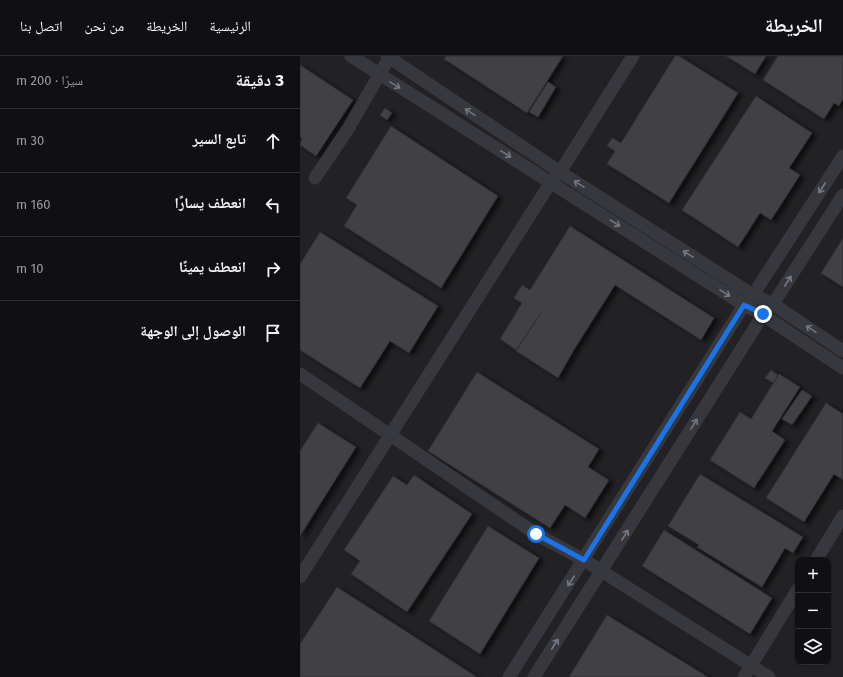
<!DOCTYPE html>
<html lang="ar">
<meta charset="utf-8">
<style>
:root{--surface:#101012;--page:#1e1e20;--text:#f1f3f6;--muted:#9c9d9f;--line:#303032}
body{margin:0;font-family:"Fira Sans","Noto Naskh Arabic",sans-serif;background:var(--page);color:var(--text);direction:rtl}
.controls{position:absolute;right:12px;bottom:12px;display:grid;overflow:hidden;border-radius:8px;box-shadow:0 1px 3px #0004}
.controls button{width:36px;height:36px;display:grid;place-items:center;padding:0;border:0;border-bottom:1px solid var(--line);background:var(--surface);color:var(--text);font:20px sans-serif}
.stop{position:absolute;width:12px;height:12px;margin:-9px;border:3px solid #1a73e8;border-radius:50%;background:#fff}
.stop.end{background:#1a73e8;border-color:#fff;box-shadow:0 1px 4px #0008}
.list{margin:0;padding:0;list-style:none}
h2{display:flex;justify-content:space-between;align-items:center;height:52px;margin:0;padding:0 16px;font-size:17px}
h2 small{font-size:13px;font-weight:400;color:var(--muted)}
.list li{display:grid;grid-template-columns:26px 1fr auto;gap:12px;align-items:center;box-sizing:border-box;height:64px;padding:0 16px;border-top:1px solid var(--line)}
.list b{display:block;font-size:15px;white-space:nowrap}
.list em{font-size:13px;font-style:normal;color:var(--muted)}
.icon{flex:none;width:22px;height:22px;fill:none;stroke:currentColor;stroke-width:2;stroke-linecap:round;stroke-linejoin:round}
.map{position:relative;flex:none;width:543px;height:621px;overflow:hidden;direction:ltr}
header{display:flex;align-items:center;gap:24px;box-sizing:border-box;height:56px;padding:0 20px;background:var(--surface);border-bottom:1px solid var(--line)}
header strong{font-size:19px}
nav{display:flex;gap:22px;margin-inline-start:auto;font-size:14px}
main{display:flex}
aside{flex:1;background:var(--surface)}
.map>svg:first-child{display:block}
.built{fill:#222225;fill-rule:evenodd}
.building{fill:#404145;stroke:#303034;filter:url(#shadow)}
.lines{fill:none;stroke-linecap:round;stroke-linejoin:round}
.minor{stroke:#37383d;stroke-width:13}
.oneway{stroke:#757881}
.route{stroke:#1a73e8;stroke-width:5}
</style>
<header>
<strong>الخريطة</strong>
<nav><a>الرئيسية</a><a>الخريطة</a><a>من نحن</a><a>اتصل بنا</a></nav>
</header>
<main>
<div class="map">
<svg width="543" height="621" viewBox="0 0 543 621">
<defs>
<filter id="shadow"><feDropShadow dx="4.5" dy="2.5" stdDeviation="2" flood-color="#0009"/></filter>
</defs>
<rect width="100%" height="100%" fill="#161618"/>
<path class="built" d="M 0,0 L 543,0 L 543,621 L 0,621 ZM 498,504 L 528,504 L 528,606 L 498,606 Z"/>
<path class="building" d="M 146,0 L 263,0 L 227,57 L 144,3 Z
M 375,0 L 379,0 L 438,37 L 369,147 L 307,108 L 315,95 L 307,90 L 312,82 L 321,87 Z
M 426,0 L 466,0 L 455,18 Z
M 478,0 L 543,0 L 543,43 L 539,50 L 534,47 L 524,63 L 463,24 Z
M 0,9 L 53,44 L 16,100 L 0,89 L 2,82 L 0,80 Z
M 248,26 L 256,31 L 238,61 L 229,56 Z
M 456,40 L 512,77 L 489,112 L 500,119 L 471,164 L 460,157 L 438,191 L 382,154 Z
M 85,52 L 92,57 L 87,64 L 80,59 Z
M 91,70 L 198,140 L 141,232 L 44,170 L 57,149 L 46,142 Z
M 270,170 L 414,262 L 401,284 L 315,229 L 275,292 L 258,322 L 216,295 L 241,257 L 216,294 L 200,283 L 222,247 L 214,242 L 222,229 L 230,234 Z
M 20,176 L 138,250 L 109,297 L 90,285 L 60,332 L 0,294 L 0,208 Z
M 543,182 L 543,231 L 521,217 Z
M 471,314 L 478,319 L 473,327 L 465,322 Z
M 177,316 L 299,393 L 288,411 L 309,424 L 285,462 L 265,449 L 250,472 L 128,395 Z
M 479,318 L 500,331 L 472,375 L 485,384 L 454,432 L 410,404 L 440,356 L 451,363 Z
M 502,334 L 512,340 L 492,369 L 482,363 Z
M 526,347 L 543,358 L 543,424 L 534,418 L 504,466 L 466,442 Z
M 18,367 L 56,391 L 0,480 L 0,395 Z
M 400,418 L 503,481 L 493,497 L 485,492 L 462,531 L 397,491 L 399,489 L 368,470 Z
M 114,419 L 172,458 L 107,556 L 51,518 L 60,505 L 44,494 L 93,420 L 107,429 Z
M 188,470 L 239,502 L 180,598 L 129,565 Z
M 364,474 L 472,542 L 450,578 L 342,510 Z
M 37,531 L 177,621 L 0,621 L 0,588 Z
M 307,559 L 408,621 L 269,621 Z"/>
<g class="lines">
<path class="minor" d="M 51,0 L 444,249 L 463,259 L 543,312
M 87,0 L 260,116 L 453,239 L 473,248 L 543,295
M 15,122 L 48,73 L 90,0
M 0,318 L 236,478 L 284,504 L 469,621
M 516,504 L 543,460
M 0,521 L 251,126 L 260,116 L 333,0
M 209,621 L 444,249 L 453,239 L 543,100
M 234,621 L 463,259 L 473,248 L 543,139
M 444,621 L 498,533"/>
</g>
<defs><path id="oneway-shaft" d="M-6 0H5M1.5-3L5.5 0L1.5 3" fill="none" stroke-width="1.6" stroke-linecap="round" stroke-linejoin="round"/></defs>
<g class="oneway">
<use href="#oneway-shaft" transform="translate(95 29) rotate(32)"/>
<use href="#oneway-shaft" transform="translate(170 56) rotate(-146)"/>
<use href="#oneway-shaft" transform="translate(206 98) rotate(32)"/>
<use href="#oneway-shaft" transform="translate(279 128) rotate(-148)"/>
<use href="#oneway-shaft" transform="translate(522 132) rotate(123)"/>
<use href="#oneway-shaft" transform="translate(315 167) rotate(32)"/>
<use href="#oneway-shaft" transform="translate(388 198) rotate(-148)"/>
<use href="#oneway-shaft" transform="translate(488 225) rotate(-57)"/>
<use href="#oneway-shaft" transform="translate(425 237) rotate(32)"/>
<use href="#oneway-shaft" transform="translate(511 273) rotate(-146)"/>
<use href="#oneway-shaft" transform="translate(394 368) rotate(-58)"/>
<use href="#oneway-shaft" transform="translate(325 479) rotate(-58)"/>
<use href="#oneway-shaft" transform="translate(271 525) rotate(123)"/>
<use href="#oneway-shaft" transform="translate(255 588) rotate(-57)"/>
</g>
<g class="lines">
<path class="route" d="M 236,478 L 284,504 L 444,249 L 463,258"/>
</g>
</svg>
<div class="controls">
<button>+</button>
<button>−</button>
<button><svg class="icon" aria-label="layers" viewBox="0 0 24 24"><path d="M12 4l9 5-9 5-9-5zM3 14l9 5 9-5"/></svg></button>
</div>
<div class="stop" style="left:236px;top:478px"></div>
<div class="stop end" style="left:463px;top:258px"></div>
</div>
<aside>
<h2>3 دقيقة<small>سيرًا · 200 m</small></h2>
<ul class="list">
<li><svg class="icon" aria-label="ahead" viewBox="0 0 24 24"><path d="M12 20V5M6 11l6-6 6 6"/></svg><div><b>تابع السير</b></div><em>30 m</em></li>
<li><svg class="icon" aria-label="left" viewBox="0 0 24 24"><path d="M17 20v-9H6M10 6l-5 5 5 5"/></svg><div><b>انعطف يسارًا</b></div><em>160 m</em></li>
<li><svg class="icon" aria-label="right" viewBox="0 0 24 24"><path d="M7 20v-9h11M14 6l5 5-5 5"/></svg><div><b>انعطف يمينًا</b></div><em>10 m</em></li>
<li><svg class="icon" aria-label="arrive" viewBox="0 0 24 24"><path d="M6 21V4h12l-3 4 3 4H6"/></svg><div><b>الوصول إلى الوجهة</b></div></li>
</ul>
</aside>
</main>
